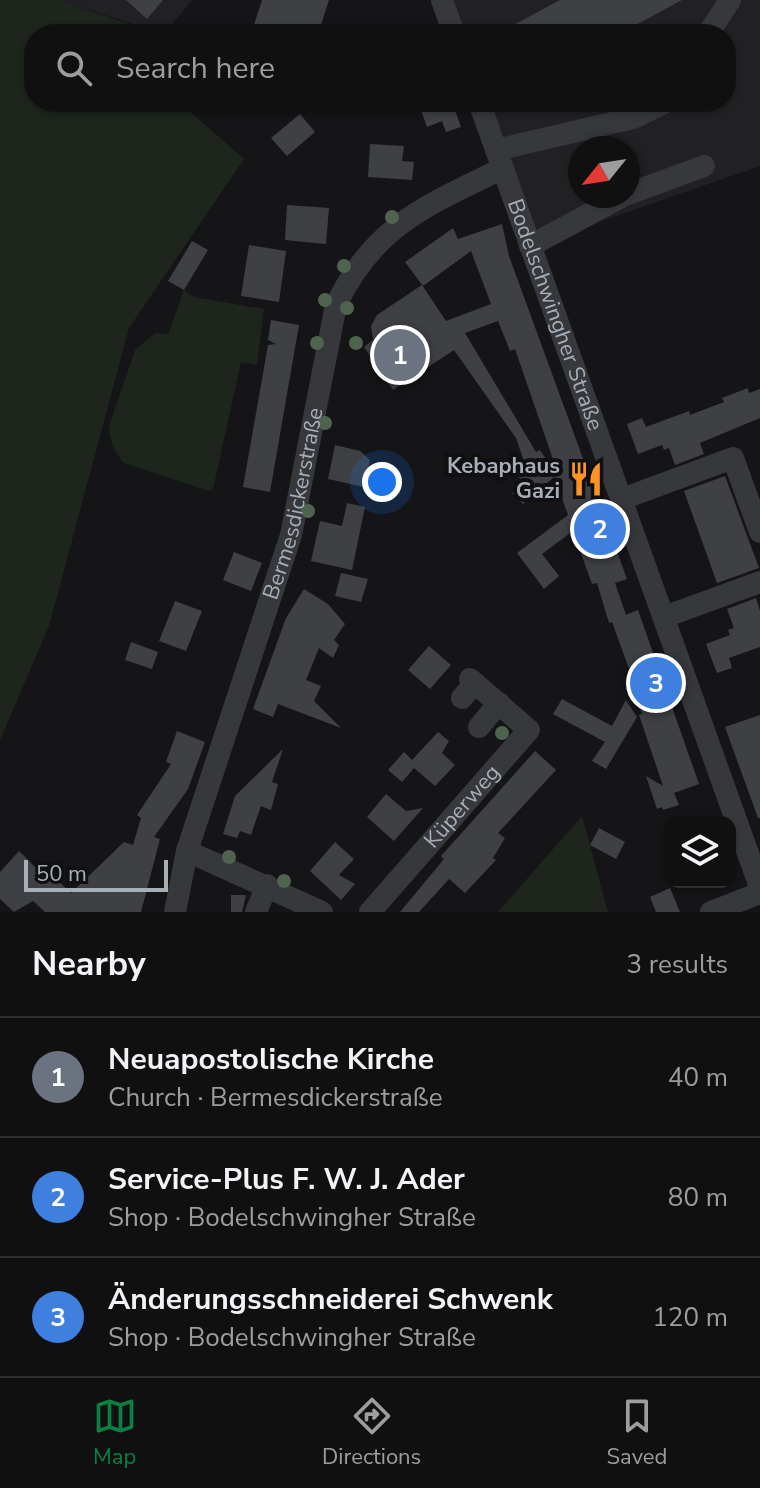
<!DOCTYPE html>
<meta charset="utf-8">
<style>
:root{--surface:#101011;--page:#19191a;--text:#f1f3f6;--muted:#9c9d9f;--line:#303031;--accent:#0b8043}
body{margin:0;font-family:"Nunito Sans",sans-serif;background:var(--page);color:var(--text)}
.controls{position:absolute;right:24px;bottom:24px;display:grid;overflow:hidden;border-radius:16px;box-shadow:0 2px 6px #0004}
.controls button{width:72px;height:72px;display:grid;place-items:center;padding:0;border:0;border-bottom:2px solid var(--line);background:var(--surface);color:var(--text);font:40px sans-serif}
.compass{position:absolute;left:568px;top:136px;width:72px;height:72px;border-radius:50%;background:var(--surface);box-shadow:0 2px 6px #0004;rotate:240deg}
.scale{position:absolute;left:24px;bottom:20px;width:144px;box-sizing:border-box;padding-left:8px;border:4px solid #a6aeb8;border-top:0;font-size:22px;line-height:28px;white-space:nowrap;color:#a6aeb8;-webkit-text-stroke:6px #101012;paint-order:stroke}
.you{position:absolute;left:382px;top:482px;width:28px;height:28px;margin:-20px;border:6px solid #fff;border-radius:50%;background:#1a73e8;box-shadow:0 0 0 12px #1a73e833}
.badge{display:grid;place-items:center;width:52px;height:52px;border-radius:50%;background:var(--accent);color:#fff;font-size:26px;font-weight:700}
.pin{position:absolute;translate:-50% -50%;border:4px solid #fff;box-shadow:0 2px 8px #0006}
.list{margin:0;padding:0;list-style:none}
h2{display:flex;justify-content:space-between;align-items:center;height:104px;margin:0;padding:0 32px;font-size:34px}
h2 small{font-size:26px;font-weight:400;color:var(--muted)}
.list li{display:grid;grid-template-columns:52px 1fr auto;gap:24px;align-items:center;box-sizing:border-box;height:120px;padding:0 32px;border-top:2px solid var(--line)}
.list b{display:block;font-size:30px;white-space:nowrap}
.list p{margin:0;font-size:26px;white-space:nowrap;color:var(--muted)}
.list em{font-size:26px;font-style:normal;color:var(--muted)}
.icon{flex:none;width:44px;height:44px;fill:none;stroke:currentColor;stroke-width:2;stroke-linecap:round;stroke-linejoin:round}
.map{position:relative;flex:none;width:760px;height:912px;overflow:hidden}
.search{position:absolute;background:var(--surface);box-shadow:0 2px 6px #0004;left:24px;right:24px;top:24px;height:88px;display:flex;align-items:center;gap:20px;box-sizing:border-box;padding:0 28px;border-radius:32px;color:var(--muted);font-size:30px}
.sheet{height:464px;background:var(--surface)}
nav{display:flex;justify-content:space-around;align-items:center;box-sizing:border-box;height:112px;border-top:2px solid var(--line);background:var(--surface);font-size:22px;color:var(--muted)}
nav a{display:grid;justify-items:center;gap:4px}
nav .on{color:var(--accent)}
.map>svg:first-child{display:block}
.built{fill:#212124;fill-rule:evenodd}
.green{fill:#1d251d}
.building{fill:#3f4044;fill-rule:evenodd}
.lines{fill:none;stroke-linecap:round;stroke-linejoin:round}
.minor{stroke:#36383c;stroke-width:22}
.tree{fill:#4f644f}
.labels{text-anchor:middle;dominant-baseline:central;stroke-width:8;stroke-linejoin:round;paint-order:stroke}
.street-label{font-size:22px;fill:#a6aeb8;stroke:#101012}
.poi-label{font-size:22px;font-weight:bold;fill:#a6aeb8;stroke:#101012;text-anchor:end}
</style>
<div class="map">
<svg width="760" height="912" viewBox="0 0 760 912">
<rect width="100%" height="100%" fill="#151517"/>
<path class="built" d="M 59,0 L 192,0 L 164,34 Z
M 442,0 L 760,0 L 760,166 L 530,246 L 479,102 L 726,102 L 726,34 L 454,34 ZM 580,148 L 628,148 L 628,196 L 580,196 Z"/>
<path class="green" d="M 0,0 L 59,0 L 159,34 L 34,34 L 34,102 L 179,102 L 244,159 L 129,328 L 49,626 L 0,740 Z
M 184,290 L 194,297 L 264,309 L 257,365 L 241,362 L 213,489 L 209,491 L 124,463 C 114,452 110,442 109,426 L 135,350 L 155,333 L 168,334 Z
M 582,816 L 608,912 L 498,912 Z"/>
<path class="building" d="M 126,0 L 163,0 L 147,19 Z
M 262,0 L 329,0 L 318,34 L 251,34 Z
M 560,0 L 682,0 L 634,26 L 638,34 L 497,34 Z
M 418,102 L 452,102 L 461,127 L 446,132 L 442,121 L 427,127 Z
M 300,114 L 315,132 L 287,156 L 271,138 Z
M 370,144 L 404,146 L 402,161 L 414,162 L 412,180 L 368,177 Z
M 287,205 L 329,208 L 326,244 L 285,240 Z
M 502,224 L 509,256 L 627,579 L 615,583 L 626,615 L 638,610 L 699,784 L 674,793 L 679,805 L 663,810 L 662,807 L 657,809 L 646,776 L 663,786 L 639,715 L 642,714 L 629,678 L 632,677 L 612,622 L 609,623 L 597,583 L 592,584 L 573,531 L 542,554 L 559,576 L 544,589 L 517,553 L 568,515 L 554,477 L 523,504 L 512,493 L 524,482 L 515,474 L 525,464 L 516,438 L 454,350 L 393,390 L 364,347 L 373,340 L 371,326 L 377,315 L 422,285 L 446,321 L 491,304 L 471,251 L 423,286 L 405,262 L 453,228 L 458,239 ZM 498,321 L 510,351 L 515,349 L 556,468 L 553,470 L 540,450 L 536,452 L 465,333 Z
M 192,241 L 208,250 L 184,290 L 168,281 Z
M 249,245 L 286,251 L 279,302 L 241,296 Z
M 271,320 L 299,325 L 270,492 L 243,487 L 268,345 L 276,344 L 268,340 Z
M 748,388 L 749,393 L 760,389 L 760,418 L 700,443 L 704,454 L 675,465 L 669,448 L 664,450 L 662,445 L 638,454 L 627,424 L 642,418 L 646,427 L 689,411 L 690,415 L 724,402 L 722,398 Z
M 335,445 L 360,451 L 370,460 L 364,487 L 328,479 Z
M 725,476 L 759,568 L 717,583 L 684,491 Z
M 347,503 L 365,507 L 352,570 L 311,561 L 320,521 L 342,526 Z
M 234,552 L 262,563 L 251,591 L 223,580 Z
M 341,573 L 368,579 L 361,602 L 335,596 Z
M 304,589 L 328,604 L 345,624 L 334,640 L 339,645 L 333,658 L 319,648 L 306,680 L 321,686 L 314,701 L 341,728 L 278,704 L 273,717 L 253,709 L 286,618 Z
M 756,598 L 760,611 L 760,647 L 729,658 L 732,668 L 717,673 L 706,644 L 730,635 L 728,630 L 734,628 L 727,609 Z
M 175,601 L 202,611 L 186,651 L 159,641 Z
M 131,642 L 158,652 L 152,669 L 125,660 Z
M 429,646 L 451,665 L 430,689 L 408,670 Z
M 562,699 L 612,726 L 626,700 L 637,717 L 606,769 L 592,761 L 605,742 L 553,714 Z
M 760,715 L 760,818 L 758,818 L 725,727 Z
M 177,731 L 205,742 L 188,789 L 154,837 L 160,839 L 141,912 L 45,912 L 33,901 L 14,912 L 0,899 L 0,872 L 19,851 L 37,869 L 41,865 L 71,893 L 124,842 L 133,845 L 141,818 L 137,815 L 171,764 L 166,762 Z
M 438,732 L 449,741 L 442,753 L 455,765 L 435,786 L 414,768 L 402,782 L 388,770 L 404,752 L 412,760 Z
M 283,749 L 272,782 L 278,784 L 271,810 L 261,806 L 251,835 L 240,831 L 237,838 L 223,834 L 235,796 Z
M 535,751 L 556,770 L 498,833 L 505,838 L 493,858 L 496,860 L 465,893 L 449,879 L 419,912 L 400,912 L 444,859 L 441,856 Z
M 386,794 L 406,811 L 423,808 L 394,841 L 367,817 Z
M 599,828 L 625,842 L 616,859 L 590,845 Z
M 335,842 L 354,859 L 339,875 L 355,884 L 341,900 L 310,871 Z
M 670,888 L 680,912 L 656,912 L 650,897 Z
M 231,895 L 246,895 L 242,912 L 231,912 Z"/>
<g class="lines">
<g class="minor">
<path d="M 442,0 L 454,34"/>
<path d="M 708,34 L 730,0"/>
<path id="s1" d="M 479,102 L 760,887"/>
<path d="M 496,150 L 633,118 L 666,102"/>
<path d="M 628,194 L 704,166"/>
<path d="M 530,246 L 623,196"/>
<path d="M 622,499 L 733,458 L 760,532"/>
<path d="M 664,617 L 760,582"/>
<path d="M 462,698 L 475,683"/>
<path d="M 479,727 L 499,703"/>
<path d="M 187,851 L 322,912"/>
<path id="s2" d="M 175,912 L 187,851 L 291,535 L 336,305 C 374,225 428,205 503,168"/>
<path d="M 256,912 L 267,885"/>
<path id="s3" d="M 370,912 L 529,730 L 470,679"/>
<path d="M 711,912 L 760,893"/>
</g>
</g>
<g class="tree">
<circle cx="392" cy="217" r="7"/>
<circle cx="344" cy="266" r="7"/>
<circle cx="325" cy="300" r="7"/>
<circle cx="347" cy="308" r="7"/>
<circle cx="317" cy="343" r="7"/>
<circle cx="356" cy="343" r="7"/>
<circle cx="325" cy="423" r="7"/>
<circle cx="308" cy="511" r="7"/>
<circle cx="502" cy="733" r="7"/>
<circle cx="229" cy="857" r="7"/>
<circle cx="284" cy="881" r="7"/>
</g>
<defs>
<g id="restaurant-bare" transform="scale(2.76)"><path d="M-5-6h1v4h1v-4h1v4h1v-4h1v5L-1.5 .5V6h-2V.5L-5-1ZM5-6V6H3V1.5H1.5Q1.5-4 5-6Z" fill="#fd9427" stroke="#101012" stroke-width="2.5" paint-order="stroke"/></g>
</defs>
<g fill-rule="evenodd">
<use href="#restaurant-bare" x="586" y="479"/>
</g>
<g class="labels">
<g class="street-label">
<text stroke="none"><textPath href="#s1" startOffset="226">Bodelschwingher Straße</textPath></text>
<text stroke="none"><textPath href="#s2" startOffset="426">Bermesdickerstraße</textPath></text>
<text stroke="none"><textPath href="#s3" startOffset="140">Küperweg</textPath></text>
</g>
<g class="poi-label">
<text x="560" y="466">Kebaphaus<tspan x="560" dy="25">Gazi</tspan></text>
</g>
</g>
</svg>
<div class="controls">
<button><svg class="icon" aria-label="layers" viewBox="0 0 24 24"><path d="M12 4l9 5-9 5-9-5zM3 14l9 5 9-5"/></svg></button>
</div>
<svg class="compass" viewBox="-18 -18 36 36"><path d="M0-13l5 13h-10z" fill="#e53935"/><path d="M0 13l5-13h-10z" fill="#9c9d9f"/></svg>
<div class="scale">50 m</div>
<div class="you"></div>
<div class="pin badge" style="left:400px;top:355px;background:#6b7280">1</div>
<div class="pin badge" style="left:600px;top:529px;background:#3f7fe0">2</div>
<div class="pin badge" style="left:656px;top:683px;background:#3f7fe0">3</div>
<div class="search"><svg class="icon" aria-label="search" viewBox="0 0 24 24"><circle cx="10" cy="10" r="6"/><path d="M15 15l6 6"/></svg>Search here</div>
</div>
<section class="sheet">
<h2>Nearby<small>3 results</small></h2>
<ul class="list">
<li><span class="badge" style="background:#6b7280">1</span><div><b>Neuapostolische Kirche</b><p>Church · Bermesdickerstraße</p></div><em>40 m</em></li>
<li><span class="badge" style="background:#3f7fe0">2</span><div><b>Service-Plus F. W. J. Ader</b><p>Shop · Bodelschwingher Straße</p></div><em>80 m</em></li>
<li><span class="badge" style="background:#3f7fe0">3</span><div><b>Änderungsschneiderei Schwenk</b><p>Shop · Bodelschwingher Straße</p></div><em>120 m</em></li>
</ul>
</section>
<nav>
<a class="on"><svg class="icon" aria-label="map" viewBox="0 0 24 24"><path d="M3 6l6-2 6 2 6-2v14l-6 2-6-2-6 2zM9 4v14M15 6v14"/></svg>Map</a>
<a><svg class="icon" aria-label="directions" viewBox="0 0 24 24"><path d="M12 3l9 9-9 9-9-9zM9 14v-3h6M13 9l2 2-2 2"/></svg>Directions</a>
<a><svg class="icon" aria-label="saved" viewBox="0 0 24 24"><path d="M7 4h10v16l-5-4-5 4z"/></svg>Saved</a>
</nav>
